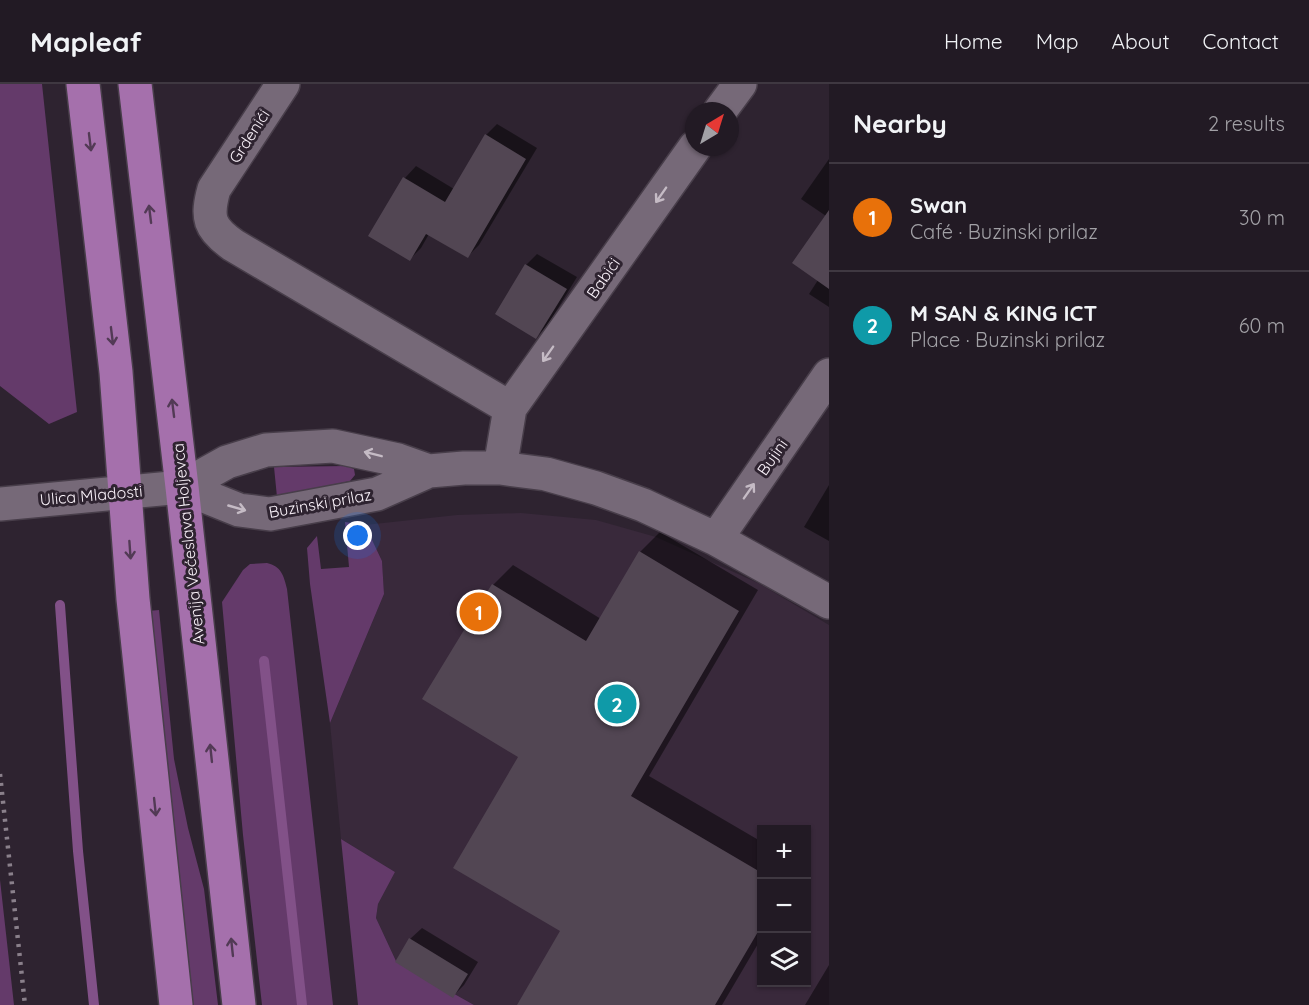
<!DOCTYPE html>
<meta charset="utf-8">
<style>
:root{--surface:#221a24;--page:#2e2731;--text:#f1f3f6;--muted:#a2a1a6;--line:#3f3841;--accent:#25d5ae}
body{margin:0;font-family:Quicksand,sans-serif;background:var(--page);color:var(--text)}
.controls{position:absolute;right:18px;bottom:18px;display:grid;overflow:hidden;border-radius:0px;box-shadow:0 2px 4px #0004}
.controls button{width:54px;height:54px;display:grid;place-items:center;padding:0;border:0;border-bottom:2px solid var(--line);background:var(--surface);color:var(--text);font:30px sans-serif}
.compass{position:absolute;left:685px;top:18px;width:54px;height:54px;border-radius:50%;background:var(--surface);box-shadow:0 2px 4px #0004;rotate:38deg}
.you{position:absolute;left:358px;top:452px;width:21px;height:21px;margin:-15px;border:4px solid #fff;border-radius:50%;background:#1a73e8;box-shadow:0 0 0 9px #1a73e833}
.badge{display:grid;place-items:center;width:39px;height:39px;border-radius:50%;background:var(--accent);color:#fff;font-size:20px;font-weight:700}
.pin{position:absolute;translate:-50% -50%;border:3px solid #fff;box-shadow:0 2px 6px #0006}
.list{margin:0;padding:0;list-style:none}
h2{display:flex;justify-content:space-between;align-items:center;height:78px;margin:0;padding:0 24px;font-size:26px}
h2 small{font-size:20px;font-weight:400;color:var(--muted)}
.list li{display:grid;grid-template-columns:39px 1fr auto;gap:18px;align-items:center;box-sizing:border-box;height:108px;padding:0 24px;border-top:2px solid var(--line)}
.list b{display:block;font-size:22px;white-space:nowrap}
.list p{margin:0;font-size:20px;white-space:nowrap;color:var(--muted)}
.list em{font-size:20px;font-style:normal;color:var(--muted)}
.icon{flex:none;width:33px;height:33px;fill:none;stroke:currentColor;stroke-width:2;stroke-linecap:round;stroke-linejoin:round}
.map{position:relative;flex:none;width:829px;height:921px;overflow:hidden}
header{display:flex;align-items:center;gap:36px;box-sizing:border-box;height:84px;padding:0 30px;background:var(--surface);border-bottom:2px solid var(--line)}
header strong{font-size:28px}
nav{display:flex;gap:33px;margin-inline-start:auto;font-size:21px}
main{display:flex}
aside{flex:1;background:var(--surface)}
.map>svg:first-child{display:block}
.built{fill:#39293b;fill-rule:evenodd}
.green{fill:#643a6a}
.shadow{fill:#0007}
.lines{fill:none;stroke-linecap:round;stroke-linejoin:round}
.stream{stroke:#825188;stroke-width:10}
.building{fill:#524653}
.minor-casing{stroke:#483e4a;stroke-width:36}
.major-casing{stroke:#483e4a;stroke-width:36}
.minor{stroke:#766978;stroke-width:33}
.major{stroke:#a570ac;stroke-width:33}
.rail{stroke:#8a808b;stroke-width:4.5;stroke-dasharray:3 6;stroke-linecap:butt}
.oneway{stroke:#523a55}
.oneway2{stroke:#c5bbc5}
.labels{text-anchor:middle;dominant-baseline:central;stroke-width:6;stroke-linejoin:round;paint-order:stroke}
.street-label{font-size:16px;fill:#f9f1f9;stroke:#2e2330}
</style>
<header>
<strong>Mapleaf</strong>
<nav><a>Home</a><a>Map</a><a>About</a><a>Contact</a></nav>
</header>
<main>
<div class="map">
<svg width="829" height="921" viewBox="0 0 829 921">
<rect width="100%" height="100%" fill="#2e2330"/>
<path class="built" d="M 521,429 L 596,436 L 656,453 L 758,499 L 829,541 L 829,921 L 474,921 L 396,877 L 376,834 L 378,820 L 395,788 L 341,755 L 330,639 L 384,510 L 382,477 L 365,441 L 457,431 ZM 762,746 L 806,746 L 806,898 L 762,898 Z"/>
<path class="green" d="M 0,0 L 42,0 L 77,328 L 49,340 L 0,302 Z
M 347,382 L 354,385 L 355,391 L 350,397 L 277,413 L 274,383 Z
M 345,438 L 365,441 L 382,477 L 384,510 L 330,639 L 310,500 L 307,464 L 317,452 L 321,485 L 349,483 Z
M 267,479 C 281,482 284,492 287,505 L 333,921 L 262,921 L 243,751 L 222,518 L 243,486 L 250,480 Z
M 159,526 L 174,675 L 188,744 L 204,805 L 218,921 L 192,921 L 148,527 Z
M 341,755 L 395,788 L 378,820 L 376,834 L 396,877 L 474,921 L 358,921 Z
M 0,796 L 14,921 L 0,921 Z"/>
<path class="shadow" d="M 497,40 L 537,64 L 479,161 L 467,173 L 429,150 L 421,164 L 410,175 L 370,152 L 405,94 L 416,82 L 454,105 L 486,51 Z
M 829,75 L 829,134 L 801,115 Z
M 829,140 L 829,223 L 809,210 L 818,196 Z
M 537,170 L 577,193 L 547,242 L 536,253 L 526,181 Z
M 829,401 L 829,457 L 804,443 Z
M 660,448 L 758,506 L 649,692 L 762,758 L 762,853 L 722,921 L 518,921 L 562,846 L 520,673 L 493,501 L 513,481 L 601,535 L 640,468 Z
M 422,844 L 478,878 L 464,901 L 453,912 L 410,855 Z
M 829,881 L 829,921 L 805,921 Z"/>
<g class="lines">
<path class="stream" d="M 60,521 L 78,767 L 94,921
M 264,577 L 302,921"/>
</g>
<path class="building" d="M 485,50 L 526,75 L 468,174 L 426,150 L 410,177 L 368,152 L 403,93 L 445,118 Z
M 829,126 L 829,205 L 792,179 Z
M 525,180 L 567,205 L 536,255 L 495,230 Z
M 639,467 L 739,527 L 631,712 L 762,789 L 762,841 L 715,921 L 517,921 L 560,847 L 453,784 L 518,673 L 422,615 L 492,500 L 586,557 Z
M 409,854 L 468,890 L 453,914 L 395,878 Z"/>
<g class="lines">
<g class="minor-casing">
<path id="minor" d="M 283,0 L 214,105 C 206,134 209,144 233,161 L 510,324 L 500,384
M 720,27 L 740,0
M 510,324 L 695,63
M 182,403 L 239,426 L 270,430 L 377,410 L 429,387 L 464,384 L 500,384 L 546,390 L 596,404 L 643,421 L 716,455 L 829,518
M 0,420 L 182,403 L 227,378 L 266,366 L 333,362 L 398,376 L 429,387
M 716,455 L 829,291"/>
</g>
<g class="major-casing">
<path id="major" d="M 83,0 L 116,288 L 133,515 L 176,921
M 135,0 L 182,403 L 239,921"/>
</g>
<use href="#minor" class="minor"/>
<use href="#major" class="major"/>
<path class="rail" d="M 0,690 L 25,921"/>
</g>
<defs><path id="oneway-shaft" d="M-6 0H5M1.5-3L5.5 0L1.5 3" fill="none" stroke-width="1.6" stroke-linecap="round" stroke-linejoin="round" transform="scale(1.5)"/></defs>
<g class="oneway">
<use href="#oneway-shaft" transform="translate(90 58) rotate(83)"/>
<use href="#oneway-shaft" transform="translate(150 130) rotate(-97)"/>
<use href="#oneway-shaft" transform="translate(112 252) rotate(83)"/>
<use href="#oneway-shaft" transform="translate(173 324) rotate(-97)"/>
<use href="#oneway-shaft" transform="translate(130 466) rotate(86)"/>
<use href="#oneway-shaft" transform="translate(211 669) rotate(-96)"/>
<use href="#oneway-shaft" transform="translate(155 723) rotate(84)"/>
<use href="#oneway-shaft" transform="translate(232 863) rotate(-96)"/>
</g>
<g class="oneway2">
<use href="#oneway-shaft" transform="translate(661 111) rotate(125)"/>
<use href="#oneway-shaft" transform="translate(548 270) rotate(125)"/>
<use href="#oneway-shaft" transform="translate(373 370) rotate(-166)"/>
<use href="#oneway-shaft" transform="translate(749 407) rotate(-55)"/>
<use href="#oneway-shaft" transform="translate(237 424) rotate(16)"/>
</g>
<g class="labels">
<g class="street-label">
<text transform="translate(249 52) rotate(-57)">Grdenići</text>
<text transform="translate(603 194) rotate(-55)">Babići</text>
<text transform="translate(772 373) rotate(-55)">Bujini</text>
<text transform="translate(91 411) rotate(-5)">Ulica Mladosti</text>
<text transform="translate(320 419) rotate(-10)">Buzinski prilaz</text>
<text transform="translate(188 460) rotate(-96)">Avenija Većeslava Holjevca</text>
</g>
</g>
</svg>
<div class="controls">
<button>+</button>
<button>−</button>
<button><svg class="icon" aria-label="layers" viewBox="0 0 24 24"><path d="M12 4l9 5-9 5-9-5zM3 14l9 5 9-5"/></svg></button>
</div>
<svg class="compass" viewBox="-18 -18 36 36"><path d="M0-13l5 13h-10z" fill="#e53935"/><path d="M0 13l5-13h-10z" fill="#a2a1a6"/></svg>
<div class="you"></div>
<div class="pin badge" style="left:479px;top:528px;background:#e8710a">1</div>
<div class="pin badge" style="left:617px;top:620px;background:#0f9aa8">2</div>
</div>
<aside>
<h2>Nearby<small>2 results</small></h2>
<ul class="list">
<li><span class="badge" style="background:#e8710a">1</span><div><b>Swan</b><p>Café · Buzinski prilaz</p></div><em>30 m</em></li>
<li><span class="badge" style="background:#0f9aa8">2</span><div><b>M SAN &amp; KING ICT</b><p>Place · Buzinski prilaz</p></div><em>60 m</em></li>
</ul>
</aside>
</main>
